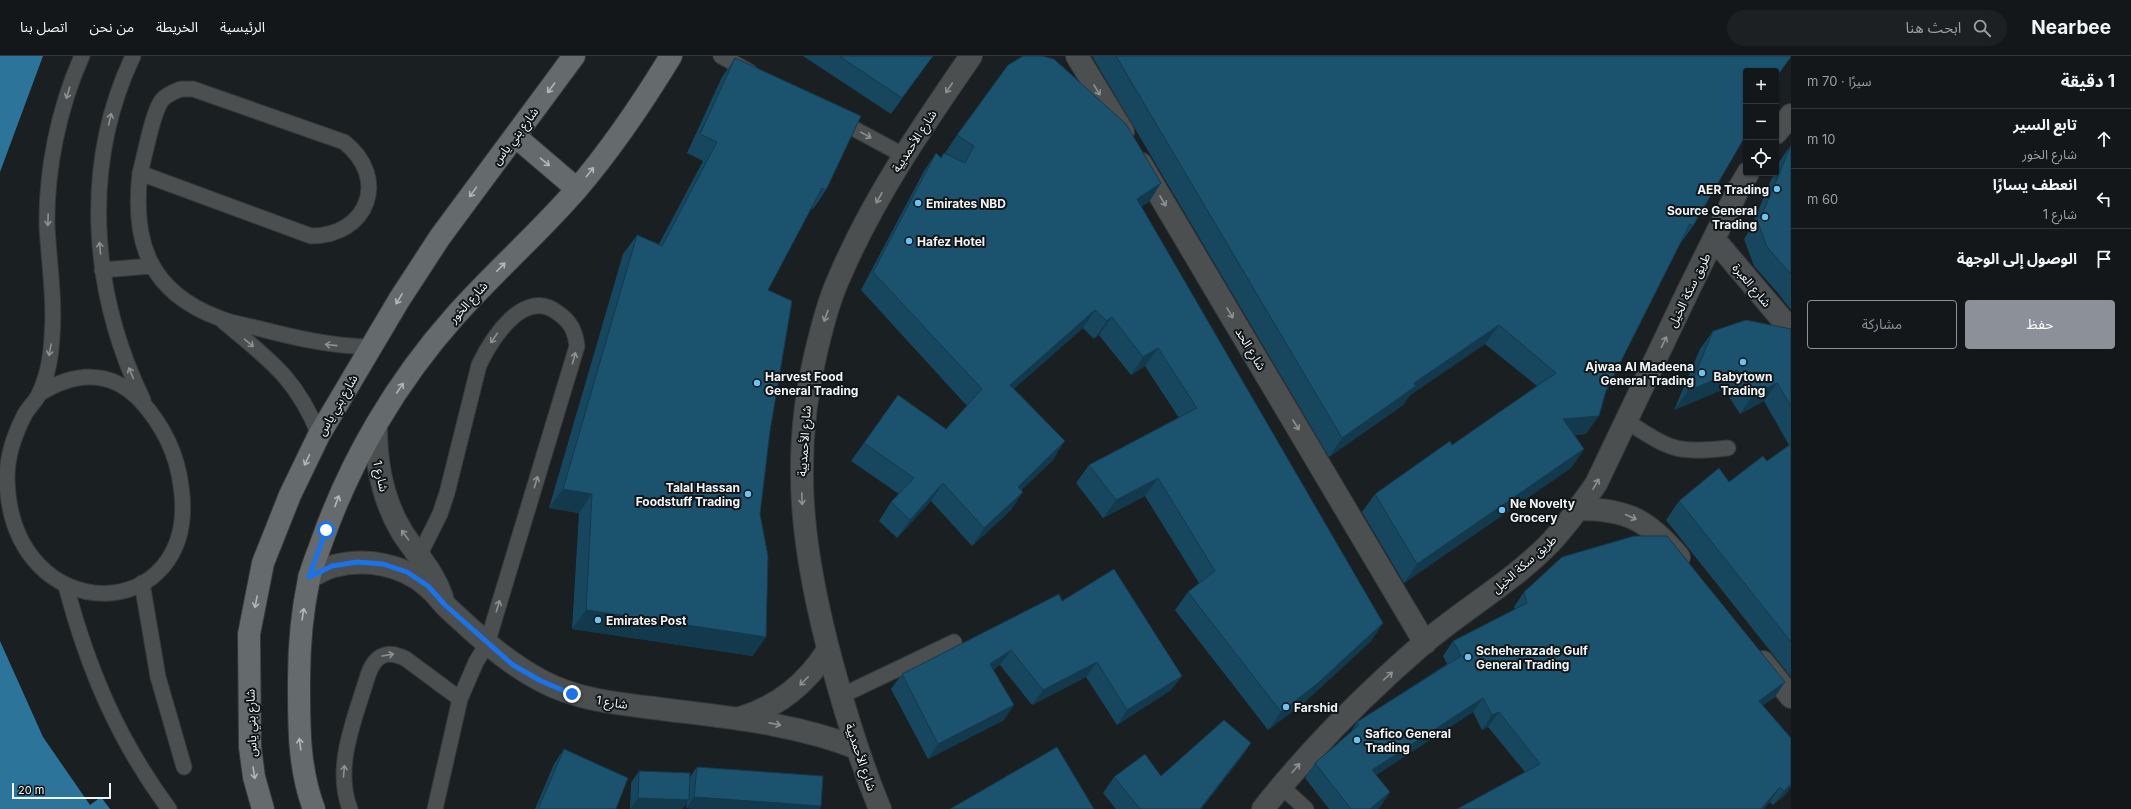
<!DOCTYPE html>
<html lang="ar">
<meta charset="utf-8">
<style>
:root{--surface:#14171a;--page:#1d2023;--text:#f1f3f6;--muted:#9d9fa2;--line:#333639;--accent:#8c9099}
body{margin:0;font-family:Inter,"Noto Sans Arabic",sans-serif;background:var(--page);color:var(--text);direction:rtl}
.controls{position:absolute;right:12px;top:12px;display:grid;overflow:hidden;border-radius:4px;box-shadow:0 1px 3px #0004}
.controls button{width:36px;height:36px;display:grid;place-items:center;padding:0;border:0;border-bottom:1px solid var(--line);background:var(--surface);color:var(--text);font:20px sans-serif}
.scale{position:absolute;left:12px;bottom:10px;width:99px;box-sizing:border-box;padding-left:4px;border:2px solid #f0f4f6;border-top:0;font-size:11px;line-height:14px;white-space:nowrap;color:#f0f4f6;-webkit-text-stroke:3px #111619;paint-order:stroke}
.stop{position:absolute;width:12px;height:12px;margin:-9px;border:3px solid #1a73e8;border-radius:50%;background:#fff}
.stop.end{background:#1a73e8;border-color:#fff;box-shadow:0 1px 4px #0008}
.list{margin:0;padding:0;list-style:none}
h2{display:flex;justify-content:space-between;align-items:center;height:52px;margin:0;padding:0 16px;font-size:17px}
h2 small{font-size:13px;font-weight:400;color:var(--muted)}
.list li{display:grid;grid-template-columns:26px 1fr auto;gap:12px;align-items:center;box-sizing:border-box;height:60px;padding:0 16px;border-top:1px solid var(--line)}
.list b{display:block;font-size:15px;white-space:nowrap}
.list p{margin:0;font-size:13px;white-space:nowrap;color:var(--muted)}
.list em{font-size:13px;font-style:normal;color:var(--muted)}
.actions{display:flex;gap:8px;padding:12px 16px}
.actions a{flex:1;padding:9px 0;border:1px solid var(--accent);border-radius:4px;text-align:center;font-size:14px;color:var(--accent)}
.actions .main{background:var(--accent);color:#fff}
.icon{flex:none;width:22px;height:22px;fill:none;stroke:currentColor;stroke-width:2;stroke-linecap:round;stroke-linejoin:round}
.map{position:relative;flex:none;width:1791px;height:753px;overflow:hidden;direction:ltr}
header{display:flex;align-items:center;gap:24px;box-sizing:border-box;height:56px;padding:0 20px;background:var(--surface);border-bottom:1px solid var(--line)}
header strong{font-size:19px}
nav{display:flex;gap:22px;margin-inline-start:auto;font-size:14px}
.search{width:280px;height:36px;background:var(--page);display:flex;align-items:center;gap:10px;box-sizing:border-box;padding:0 14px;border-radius:22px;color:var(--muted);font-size:15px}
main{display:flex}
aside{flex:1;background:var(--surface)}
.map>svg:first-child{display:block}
.water{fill:#2c7499}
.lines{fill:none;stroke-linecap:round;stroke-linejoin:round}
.lane-casing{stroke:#34393b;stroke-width:17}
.street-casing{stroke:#34393b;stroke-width:24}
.secondary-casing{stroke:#34393b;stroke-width:24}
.lane{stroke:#4c4f50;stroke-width:15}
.street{stroke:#4c4f50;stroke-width:22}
.secondary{stroke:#656a6c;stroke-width:22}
.wall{fill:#17475f}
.shaded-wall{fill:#13394d}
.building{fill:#1b526e;stroke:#13394d}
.oneway{stroke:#b1b6b8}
.oneway2{stroke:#8e9192}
.route{stroke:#1a73e8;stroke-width:5}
.poi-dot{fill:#6cc3f2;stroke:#111619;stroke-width:1.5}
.labels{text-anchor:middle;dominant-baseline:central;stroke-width:4;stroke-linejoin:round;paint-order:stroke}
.street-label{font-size:12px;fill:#f0f4f6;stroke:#111619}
.poi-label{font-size:12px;font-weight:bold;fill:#f0f4f6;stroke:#111619;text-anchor:start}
</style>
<header>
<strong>Nearbee</strong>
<div class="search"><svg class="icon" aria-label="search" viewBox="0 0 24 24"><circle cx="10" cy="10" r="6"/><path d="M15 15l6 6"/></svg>ابحث هنا</div>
<nav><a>الرئيسية</a><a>الخريطة</a><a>من نحن</a><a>اتصل بنا</a></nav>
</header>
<main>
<aside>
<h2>1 دقيقة<small>سيرًا · 70 m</small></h2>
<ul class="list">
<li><svg class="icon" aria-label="ahead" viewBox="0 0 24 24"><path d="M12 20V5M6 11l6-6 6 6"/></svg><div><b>تابع السير</b><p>شارع الخور</p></div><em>10 m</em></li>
<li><svg class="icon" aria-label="left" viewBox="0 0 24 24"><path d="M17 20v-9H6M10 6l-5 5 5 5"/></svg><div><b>انعطف يسارًا</b><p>شارع 1</p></div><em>60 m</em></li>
<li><svg class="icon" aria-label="arrive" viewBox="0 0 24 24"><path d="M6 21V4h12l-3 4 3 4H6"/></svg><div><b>الوصول إلى الوجهة</b></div></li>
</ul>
<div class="actions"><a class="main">حفظ</a><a>مشاركة</a></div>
</aside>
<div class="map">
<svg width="1791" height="753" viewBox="0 0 1791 753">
<rect width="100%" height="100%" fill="#1a1f22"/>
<path class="water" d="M 0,0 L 43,0 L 0,116 Z
M 0,585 L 43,681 L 90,749 L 101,741 L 110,753 L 0,753 Z"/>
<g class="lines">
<g class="lane-casing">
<path id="lane" d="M 133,0 C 81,110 91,237 143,344
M 721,0 L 750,16
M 181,33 L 193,33 L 344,86 C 390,122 368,180 311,180 L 140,117 C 145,100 152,57 162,44 C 167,38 174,36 181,33 Z
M 836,63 L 903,99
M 140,117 C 132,186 149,236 219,262 C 231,267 244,269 257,272 C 295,282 331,290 370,291
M 102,214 L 151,210
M 223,265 C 268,303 297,322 319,379
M 39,338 C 74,316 110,313 140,344 C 162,368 177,398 181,430 C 202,572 10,577 7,422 C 7,400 15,377 25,358 C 29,351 36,345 39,338 C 47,322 51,299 52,281 C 55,244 49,207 47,170 C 46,114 59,51 82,0
M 1626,365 C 1670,393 1675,398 1728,392
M 420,498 L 440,458 L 447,437 L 479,309 C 491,284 524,230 558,257 C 571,266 575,275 577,290 L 487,588 L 476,606 L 460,643 L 435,753
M 142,527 L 158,621 L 184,711
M 66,530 C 88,613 118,684 169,753
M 841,640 L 954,586
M 1281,730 L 1306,753
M 350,753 C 333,710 356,660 368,619 C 375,599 387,593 406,603 L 460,643"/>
</g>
<g class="street-casing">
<path id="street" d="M 1077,0 L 1123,76
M 1776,77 L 1791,59
M 1141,108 L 1425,587
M 1714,183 L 1791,274
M 376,371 C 376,408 382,443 402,476 C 416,498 433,515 442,541
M 1579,453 C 1627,453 1648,464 1679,501
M 309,521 C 317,518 325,512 334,510 C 366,502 402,508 427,530 C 436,537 442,547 450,554 C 478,580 506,606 540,624 C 580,646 625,648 669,654 C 733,662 796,668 857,692
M 1763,606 L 1791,641
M 740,662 C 779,650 806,628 828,594
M 880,753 C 861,707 846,659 833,611 C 803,501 789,404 817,292 C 823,268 829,244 839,222 C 873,142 922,71 971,0
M 1263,753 C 1311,692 1365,638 1424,587 C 1464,553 1512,526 1550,487 C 1567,469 1582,448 1596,428 L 1689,233 L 1738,134 L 1748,117"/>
</g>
<g class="secondary-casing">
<path id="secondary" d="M 515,80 L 577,133
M 263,753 L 254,721 L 250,691 L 249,578 L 263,507 L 290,439 L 319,379 L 399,244 L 440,181 L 574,0
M 314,753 C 298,711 299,667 299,623 C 299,589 302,556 309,523 C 312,510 318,497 322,485 C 351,403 397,325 455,260 C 494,216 539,177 577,133 C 612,92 643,46 671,0"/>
</g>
<use href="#lane" class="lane"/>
<use href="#street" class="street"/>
<use href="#secondary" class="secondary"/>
</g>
<path class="wall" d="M 803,0 L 933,0 L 891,58 Z
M 1092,0 L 1791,0 L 1777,20 L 1693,170 L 1680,188 L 1606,335 L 1586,378 L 1575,379 L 1584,393 L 1571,412 L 1404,527 L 1362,456 L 1375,438 L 1452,389 L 1537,330 L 1485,288 L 1410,339 L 1403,349 L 1329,401 Z
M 735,2 L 826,134 L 813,153 L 811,153 L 768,234 L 770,375 L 760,458 L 753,600 L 572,573 L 579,457 L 549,452 L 623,198 L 637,179 L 659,188 L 703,105 L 687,97 L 722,21 Z
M 957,79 L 1161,127 L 1149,146 L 1141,150 L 1383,567 L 1371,585 L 1306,645 L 1268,674 L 1175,554 L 1188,536 L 1199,527 L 1145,440 L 1103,462 L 1076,427 L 1089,409 L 1179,362 L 1145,310 L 1131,319 L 1099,279 L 1094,283 L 1083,272 L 1013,333 L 1053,404 L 1021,434 L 1011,454 L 972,490 L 931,445 L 897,482 L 879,465 L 891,446 L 899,438 L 851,405 L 898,339 L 946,373 L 967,350 L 861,234 L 924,115 L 936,97 L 941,102 L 950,100 L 945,97 Z
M 1791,89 L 1791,254 L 1777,236 L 1754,210 L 1744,183 L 1750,174 L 1774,117 L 1776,117 L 1776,112 L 1777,109 Z
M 1791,273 L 1791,621 L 1666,464 L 1679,445 L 1729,426 L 1767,405 L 1789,389 L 1764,345 L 1740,358 L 1724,333 L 1674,354 L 1700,293 L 1713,275 Z
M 1524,536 L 1775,641 L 1762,650 L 1786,738 L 1773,749 L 1770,746 L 1525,716 L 1488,671 L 1482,674 L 1473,656 L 1376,719 L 1390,736 L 1380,751 L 1378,753 L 1329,753 L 1305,722 L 1315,707 L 1350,677 L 1357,666 L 1447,608 L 1443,600 L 1453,585 L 1515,553 L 1514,551 Z
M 1062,545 L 1182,620 L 1171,634 L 1117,669 L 1086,621 L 1032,649 L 1000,609 L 993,614 L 1004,664 L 928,703 L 891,633 L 902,618 Z
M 1251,687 L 1240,703 L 1201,753 L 1116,753 L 1103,737 L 1114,721 L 1161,720 Z
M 564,693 L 616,753 L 535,753 L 554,708 Z
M 697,711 L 821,750 L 819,753 L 698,753 L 686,752 L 687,747 L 682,753 L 630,753 L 631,727 L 639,715 L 690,721 Z"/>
<path class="shaded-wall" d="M 933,0 L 891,58 L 902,42 Z
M 1161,127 L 1149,146 L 1124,161 L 1137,143 Z
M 1095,254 L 1083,272 L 997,348 L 1010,329 Z
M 1112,261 L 1099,279 L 1094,283 L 1107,265 Z
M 1499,269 L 1485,288 L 1410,339 L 1403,349 L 1329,401 L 1342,382 L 1414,327 Z
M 1158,292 L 1145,310 L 1131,319 L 1143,301 Z
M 1737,314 L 1724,333 L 1674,354 L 1688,335 Z
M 1777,327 L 1764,345 L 1740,358 L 1753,339 Z
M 1599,360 L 1586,378 L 1550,381 L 1563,363 Z
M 1065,385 L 1053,404 L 1006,449 L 1018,431 Z
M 1584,393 L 1571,412 L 1404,527 L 1417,508 Z
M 1158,422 L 1145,440 L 1103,462 L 1116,444 Z
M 943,427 L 931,445 L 897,482 L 910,464 Z
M 563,433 L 592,438 L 579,457 L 549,452 Z
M 1023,436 L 1011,454 L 972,490 L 984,472 Z
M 586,554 L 766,581 L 753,600 L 572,573 Z
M 1383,567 L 1371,585 L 1306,645 L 1268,674 L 1281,656 Z
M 1011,594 L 1000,609 L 979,623 L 990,608 Z
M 1097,606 L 1086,621 L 1032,649 L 1043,634 Z
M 1182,620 L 1171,634 L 1117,669 L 1127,654 Z
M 1785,626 L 1775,641 L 1748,660 L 1759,645 Z
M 1483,642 L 1473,656 L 1361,729 L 1372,714 Z
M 1014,649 L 1004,664 L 928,703 L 938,688 Z
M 1499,656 L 1488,671 L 1482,674 L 1492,659 Z
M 1251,687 L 1240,703 L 1201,753 L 1200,753 Z
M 1791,728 L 1791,731 L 1786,738 L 1773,749 L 1784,735 Z
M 1780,731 L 1770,746 L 1764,753 L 1761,753 Z
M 1390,736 L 1380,751 L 1378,753 L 1370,753 Z
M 694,741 L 821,750 L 819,753 L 698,753 L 686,752 Z
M 638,742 L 689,744 L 682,753 L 630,753 Z"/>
<path class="building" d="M 839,0 L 933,0 L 902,42 Z
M 1023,0 L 1042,0 L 1054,3 L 1126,68 L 1161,127 L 1137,143 L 1383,567 L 1318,627 L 1281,656 L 1188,536 L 1215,515 L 1158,422 L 1116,444 L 1089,409 L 1197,352 L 1158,292 L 1143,301 L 1112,261 L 1107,265 L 1095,254 L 1010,329 L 1065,385 L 1018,431 L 1023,436 L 984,472 L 943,427 L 910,464 L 891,446 L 914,422 L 864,387 L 898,339 L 946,373 L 982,333 L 873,216 L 936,97 L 941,102 L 944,97 L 965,107 L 974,90 L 957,79 L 1008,9 Z
M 1116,0 L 1791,0 L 1791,1 L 1777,20 L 1780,23 L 1776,29 L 1776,15 L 1746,15 L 1746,79 L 1693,170 L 1690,168 L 1606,335 L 1599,360 L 1563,363 L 1584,393 L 1417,508 L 1375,438 L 1450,385 L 1452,389 L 1556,317 L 1499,269 L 1414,327 L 1416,330 L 1342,382 Z
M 735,2 L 861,60 L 826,134 L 822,132 L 768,234 L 792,245 L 770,375 L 760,458 L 768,500 L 766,581 L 586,554 L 592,438 L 563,433 L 637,179 L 662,190 L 717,86 L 700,78 Z
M 1791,89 L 1791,218 L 1767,191 L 1757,164 L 1763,156 Z
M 1746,264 L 1791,273 L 1791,350 L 1777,327 L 1753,339 L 1737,314 L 1688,335 L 1713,275 Z
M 1791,388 L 1791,586 L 1679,445 L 1719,412 L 1729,426 L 1763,400 L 1767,405 Z
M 1634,480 L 1667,480 L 1785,626 L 1759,645 L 1791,682 L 1791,728 L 1784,735 L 1780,731 L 1761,753 L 1457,753 L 1540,708 L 1499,656 L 1492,659 L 1483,642 L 1372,714 L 1390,736 L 1370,753 L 1351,753 L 1315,707 L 1359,669 L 1357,666 L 1461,600 L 1453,585 L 1527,547 L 1524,536 L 1562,501 Z
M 1114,513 L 1182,620 L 1127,654 L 1097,606 L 1043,634 L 1011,594 L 990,608 L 1014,649 L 938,688 L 902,618 L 1059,538 L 1062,545 Z
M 1224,664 L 1251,687 L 1200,753 L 1140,753 L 1114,721 L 1145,698 L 1161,720 Z
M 1057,691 L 1094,753 L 950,753 Z
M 564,693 L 628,722 L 616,753 L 538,753 Z
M 697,711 L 823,720 L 821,750 L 694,741 Z
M 639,715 L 690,717 L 689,744 L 638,742 Z"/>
<defs><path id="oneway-shaft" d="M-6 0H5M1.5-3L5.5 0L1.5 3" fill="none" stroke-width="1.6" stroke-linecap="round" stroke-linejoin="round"/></defs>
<g class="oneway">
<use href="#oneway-shaft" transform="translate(551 32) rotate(127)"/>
<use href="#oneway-shaft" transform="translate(545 106) rotate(40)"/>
<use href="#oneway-shaft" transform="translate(590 116) rotate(-52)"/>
<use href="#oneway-shaft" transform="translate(473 136) rotate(126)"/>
<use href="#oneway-shaft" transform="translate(501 211) rotate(-46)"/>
<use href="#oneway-shaft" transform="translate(399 243) rotate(122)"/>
<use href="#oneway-shaft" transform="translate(400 332) rotate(-56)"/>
<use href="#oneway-shaft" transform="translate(307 404) rotate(115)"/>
<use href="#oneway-shaft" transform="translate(337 445) rotate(-69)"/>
<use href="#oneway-shaft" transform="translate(256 546) rotate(101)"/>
<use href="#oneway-shaft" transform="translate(303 558) rotate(-81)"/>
<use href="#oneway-shaft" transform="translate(300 688) rotate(-98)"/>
<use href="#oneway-shaft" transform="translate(254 717) rotate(81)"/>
</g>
<g class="oneway2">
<use href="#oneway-shaft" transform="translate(949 32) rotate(124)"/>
<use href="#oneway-shaft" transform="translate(1097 34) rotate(59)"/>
<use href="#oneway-shaft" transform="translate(68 37) rotate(107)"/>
<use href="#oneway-shaft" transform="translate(110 63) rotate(-77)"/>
<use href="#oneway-shaft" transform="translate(866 79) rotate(29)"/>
<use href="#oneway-shaft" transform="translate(879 142) rotate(119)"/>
<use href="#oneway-shaft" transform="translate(1163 145) rotate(59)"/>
<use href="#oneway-shaft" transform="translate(48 164) rotate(92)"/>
<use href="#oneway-shaft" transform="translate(100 192) rotate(-95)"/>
<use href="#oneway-shaft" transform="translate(1230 257) rotate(59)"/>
<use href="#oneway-shaft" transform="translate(826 260) rotate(109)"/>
<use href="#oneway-shaft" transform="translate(494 282) rotate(125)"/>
<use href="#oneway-shaft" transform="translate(1664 286) rotate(-64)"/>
<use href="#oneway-shaft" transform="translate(249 287) rotate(40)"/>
<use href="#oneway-shaft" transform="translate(331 289) rotate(-174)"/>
<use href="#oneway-shaft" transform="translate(50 294) rotate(101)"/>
<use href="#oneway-shaft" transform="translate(574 302) rotate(-75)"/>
<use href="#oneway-shaft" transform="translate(131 317) rotate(-113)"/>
<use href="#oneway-shaft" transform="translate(1296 369) rotate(59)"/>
<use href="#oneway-shaft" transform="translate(536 426) rotate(-73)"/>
<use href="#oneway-shaft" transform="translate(1596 428) rotate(-60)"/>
<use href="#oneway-shaft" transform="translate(802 443) rotate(88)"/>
<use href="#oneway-shaft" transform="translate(1631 461) rotate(24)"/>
<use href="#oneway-shaft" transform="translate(405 479) rotate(-126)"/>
<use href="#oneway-shaft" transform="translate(498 550) rotate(-73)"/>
<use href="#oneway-shaft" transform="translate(388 599) rotate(-10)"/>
<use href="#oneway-shaft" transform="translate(1388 620) rotate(-42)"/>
<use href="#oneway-shaft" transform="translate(804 625) rotate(135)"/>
<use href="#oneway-shaft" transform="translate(775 668) rotate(11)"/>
<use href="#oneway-shaft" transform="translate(1296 712) rotate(-49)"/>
<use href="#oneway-shaft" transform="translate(344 715) rotate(-85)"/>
</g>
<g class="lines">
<path class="route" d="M 326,474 L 309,521 L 332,510 L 357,506 L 383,508 L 407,516 L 428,530 L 445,549 L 513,609 L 541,625 L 572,638"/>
</g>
<g class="poi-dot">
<circle cx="1777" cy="133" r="4"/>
<circle cx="918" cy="147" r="4"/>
<circle cx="1765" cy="161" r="4"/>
<circle cx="909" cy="185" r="4"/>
<circle cx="1743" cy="306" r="4"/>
<circle cx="1702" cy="317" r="4"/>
<circle cx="757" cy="327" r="4"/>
<circle cx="748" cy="438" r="4"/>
<circle cx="1502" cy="454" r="4"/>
<circle cx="598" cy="564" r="4"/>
<circle cx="1468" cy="601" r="4"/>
<circle cx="1286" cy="651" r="4"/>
<circle cx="1357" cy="684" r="4"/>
</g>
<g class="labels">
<g class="street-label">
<text transform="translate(515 80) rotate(-53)">شارع بني ياس</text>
<text transform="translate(914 85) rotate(-57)">شارع الأحمديية</text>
<text transform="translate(1752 229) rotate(50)">شارع العبرة</text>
<text transform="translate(1689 234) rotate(-64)">طريق سكة الخيل</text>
<text transform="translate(468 246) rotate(-48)">شارع الخور</text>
<text transform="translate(1251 293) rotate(59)">شارع الحد</text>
<text transform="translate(337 349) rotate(-60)">شارع بني ياس</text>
<text transform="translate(804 385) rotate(-86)">شارع الأحمديية</text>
<text transform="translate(381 420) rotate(77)">شارع 1</text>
<text transform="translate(1524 508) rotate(-41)">طريق سكة الخيل</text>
<text transform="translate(612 646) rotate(9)">شارع 1</text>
<text transform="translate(251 667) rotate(-92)">شارع بني ياس</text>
<text transform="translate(861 701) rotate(71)">شارع الأحمديية</text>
</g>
<g class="poi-label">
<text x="1769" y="133" text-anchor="end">AER Trading</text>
<text x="926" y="147">Emirates NBD</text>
<text x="1757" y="154" text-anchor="end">Source General<tspan x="1757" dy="14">Trading</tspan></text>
<text x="917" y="185">Hafez Hotel</text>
<text x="1694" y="310" text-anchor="end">Ajwaa Al Madeena<tspan x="1694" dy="14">General Trading</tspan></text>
<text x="765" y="320">Harvest Food<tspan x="765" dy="14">General Trading</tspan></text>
<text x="1743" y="320" text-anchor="middle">Babytown<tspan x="1743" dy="14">Trading</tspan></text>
<text x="740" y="431" text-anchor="end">Talal Hassan<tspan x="740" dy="14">Foodstuff Trading</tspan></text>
<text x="1510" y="447">Ne Novelty<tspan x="1510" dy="14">Grocery</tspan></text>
<text x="606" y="564">Emirates Post</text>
<text x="1476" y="594">Scheherazade Gulf<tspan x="1476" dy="14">General Trading</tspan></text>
<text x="1294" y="651">Farshid</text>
<text x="1365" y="677">Safico General<tspan x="1365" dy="14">Trading</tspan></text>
</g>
</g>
</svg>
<div class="controls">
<button>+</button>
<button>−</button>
<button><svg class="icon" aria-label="locate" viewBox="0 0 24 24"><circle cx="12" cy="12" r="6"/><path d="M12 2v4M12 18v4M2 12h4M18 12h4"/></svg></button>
</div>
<div class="scale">20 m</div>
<div class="stop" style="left:326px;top:474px"></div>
<div class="stop end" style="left:572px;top:638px"></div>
</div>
</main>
